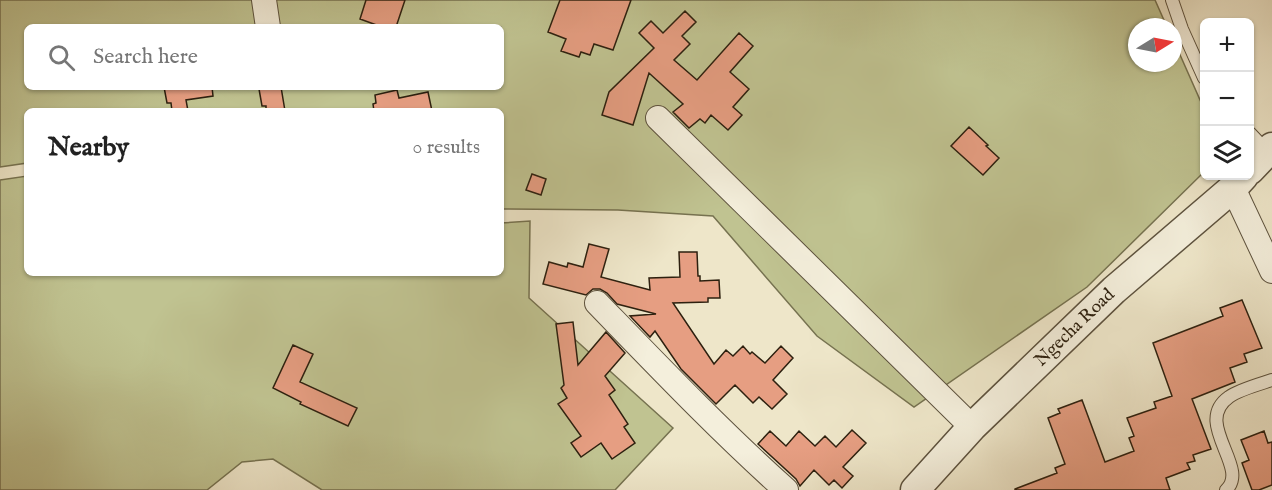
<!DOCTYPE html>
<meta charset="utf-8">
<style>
:root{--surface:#fff;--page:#f2f2f2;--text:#222;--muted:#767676;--line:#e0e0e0}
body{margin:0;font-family:"IM FELL English",serif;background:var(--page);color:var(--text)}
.controls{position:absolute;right:18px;top:18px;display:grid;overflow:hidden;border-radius:9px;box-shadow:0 2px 4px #0004}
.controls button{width:54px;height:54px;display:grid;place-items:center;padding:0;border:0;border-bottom:2px solid var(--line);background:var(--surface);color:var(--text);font:30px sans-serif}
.compass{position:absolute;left:1128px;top:18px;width:54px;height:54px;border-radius:50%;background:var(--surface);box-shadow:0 2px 4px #0004;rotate:80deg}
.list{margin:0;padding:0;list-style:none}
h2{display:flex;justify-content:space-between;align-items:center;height:78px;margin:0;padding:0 24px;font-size:26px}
h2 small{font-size:20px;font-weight:400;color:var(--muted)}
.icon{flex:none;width:33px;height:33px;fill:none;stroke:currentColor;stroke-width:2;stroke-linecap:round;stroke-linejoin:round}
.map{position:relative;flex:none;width:1272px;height:490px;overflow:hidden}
.search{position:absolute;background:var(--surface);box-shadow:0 2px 4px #0004;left:24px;top:24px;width:480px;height:66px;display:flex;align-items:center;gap:15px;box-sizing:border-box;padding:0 21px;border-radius:9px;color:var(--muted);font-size:22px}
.panel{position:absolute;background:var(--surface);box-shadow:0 2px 4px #0004;left:24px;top:108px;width:480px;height:168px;border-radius:9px}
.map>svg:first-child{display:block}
.green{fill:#c0c391;stroke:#767250;stroke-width:1.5;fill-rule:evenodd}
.building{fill:#e69e82;stroke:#2d200f;stroke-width:1.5}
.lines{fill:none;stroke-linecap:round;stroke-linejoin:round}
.service-casing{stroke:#5d523e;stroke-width:14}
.minor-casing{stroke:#5d523e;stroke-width:26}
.tertiary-casing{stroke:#5d523e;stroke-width:31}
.service{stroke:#f4efdc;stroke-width:12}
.minor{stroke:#f4efdc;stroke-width:24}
.tertiary{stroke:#f4efdc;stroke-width:28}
.labels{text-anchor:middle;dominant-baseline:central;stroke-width:4.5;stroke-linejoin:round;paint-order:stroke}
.street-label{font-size:18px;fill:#2d200f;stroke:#f4efdc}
</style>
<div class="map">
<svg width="1272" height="490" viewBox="0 0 1272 490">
<rect width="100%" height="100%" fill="#eee6c9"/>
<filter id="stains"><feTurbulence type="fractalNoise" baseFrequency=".00333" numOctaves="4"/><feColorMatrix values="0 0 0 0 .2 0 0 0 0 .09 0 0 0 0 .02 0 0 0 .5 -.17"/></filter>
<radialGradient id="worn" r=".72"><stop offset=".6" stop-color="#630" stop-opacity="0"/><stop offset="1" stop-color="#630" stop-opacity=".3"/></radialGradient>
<path class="green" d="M 0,0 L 1155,0 L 1167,27 L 1137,27 L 1137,63 L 1173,63 L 1173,39 L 1204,109 L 1204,172 L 1087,287 L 914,407 L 817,336 L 713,216 L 618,210 L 501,209 L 501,111 L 27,111 L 27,163 L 0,167 ZM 27,27 L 501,27 L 501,87 L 27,87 Z
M 27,176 L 27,273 L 501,273 L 501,223 L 530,221 L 529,298 L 673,428 L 615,490 L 322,490 L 273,459 L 242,462 L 207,490 L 0,490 L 0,180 Z"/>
<path class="building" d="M 366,0 L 405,0 L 396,27 L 382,27 L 360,19 Z
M 560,0 L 631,0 L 613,50 L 594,44 L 590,55 L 581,52 L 579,57 L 561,51 L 566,39 L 548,32 Z
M 685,11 L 696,22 L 682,36 L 690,44 L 674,60 L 697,80 L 739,33 L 753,46 L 730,72 L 749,89 L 733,107 L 742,115 L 728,130 L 711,115 L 705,123 L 700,119 L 689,128 L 673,112 L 683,104 L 649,73 L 633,125 L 602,115 L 609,92 L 654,48 L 639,33 L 651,21 L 663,33 Z
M 164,87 L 212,87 L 213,96 L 186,100 L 188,111 L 172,111 L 171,103 L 167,103 Z
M 271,87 L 281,87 L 285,111 L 266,111 L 266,106 L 262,106 L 259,89 Z
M 397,90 L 399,98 L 428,92 L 432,111 L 374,111 L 373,104 L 376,103 L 375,95 Z
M 969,127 L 988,145 L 986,146 L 999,158 L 983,175 L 951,146 Z
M 532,174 L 546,179 L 541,195 L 526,190 Z
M 589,244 L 609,249 L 601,277 L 650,290 L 649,278 L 680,277 L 679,252 L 697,252 L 698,276 L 700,276 L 700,281 L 719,280 L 720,298 L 708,298 L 708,302 L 673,303 L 714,364 L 726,350 L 733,356 L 743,346 L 750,354 L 752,352 L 765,363 L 781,346 L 793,358 L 773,380 L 787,394 L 772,409 L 759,397 L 753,403 L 735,385 L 716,404 L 681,369 L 655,331 L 650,337 L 630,316 L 656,314 L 617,304 L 607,293 L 600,289 L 593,289 L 586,295 L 543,284 L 549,262 L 567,267 L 568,263 L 583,267 Z
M 1242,300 L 1262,348 L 1244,354 L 1247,362 L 1230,368 L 1235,382 L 1192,399 L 1211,449 L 1193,455 L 1195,461 L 1187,463 L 1190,469 L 1166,478 L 1170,490 L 1015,490 L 1015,489 L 1057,473 L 1055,468 L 1065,464 L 1048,418 L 1060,413 L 1058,409 L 1082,400 L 1105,462 L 1134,451 L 1129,438 L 1134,436 L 1127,418 L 1156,408 L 1154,402 L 1172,396 L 1153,343 L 1223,316 L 1220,308 Z
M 573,322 L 578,365 L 606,332 L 625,353 L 605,376 L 615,390 L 609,395 L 628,424 L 624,427 L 635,443 L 612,459 L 601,443 L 581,457 L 571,443 L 581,436 L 558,404 L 567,398 L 561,388 L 564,385 L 556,324 Z
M 293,345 L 313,354 L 300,382 L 357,408 L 348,426 L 300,404 L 301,402 L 273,388 Z
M 852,430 L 866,443 L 843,467 L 853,476 L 842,488 L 834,480 L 829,485 L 814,470 L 800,486 L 796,479 L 758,444 L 770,431 L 786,446 L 799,431 L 815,446 L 825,436 L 836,447 Z
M 1264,431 L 1268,443 L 1272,442 L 1272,485 L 1259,490 L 1252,490 L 1242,463 L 1249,460 L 1241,440 Z"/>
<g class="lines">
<g class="service-casing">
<path id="service" d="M 1172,0 L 1182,29 L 1204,78
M 1250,133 L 1267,151
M 1226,490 C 1251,468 1192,423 1229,397 C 1238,390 1260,384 1272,380"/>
</g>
<g class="minor-casing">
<path id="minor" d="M 264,0 L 268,27
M 658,118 L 972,427
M 1233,188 L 1272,271
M 597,303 C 659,367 720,431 786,490"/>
</g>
<g class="tertiary-casing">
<path id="tertiary" d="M 1250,170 L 1272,147
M 915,490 L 972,427 L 1114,290 L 1233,188 L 1244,176"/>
</g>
<use href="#service" class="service"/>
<use href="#minor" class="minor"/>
<use href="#tertiary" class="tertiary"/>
</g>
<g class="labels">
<g class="street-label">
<text transform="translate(1075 328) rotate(-44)">Ngecha Road</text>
</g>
</g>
<rect width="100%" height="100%" filter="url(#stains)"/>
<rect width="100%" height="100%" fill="url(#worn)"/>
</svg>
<div class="controls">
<button>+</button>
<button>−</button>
<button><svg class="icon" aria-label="layers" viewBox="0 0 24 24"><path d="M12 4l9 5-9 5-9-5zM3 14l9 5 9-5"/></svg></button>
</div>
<svg class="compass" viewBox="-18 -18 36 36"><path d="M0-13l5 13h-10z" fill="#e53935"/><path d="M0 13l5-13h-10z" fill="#767676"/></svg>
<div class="search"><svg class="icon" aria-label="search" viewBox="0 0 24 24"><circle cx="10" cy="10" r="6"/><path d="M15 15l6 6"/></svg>Search here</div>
<section class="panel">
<h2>Nearby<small>0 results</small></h2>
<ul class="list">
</ul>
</section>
</div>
